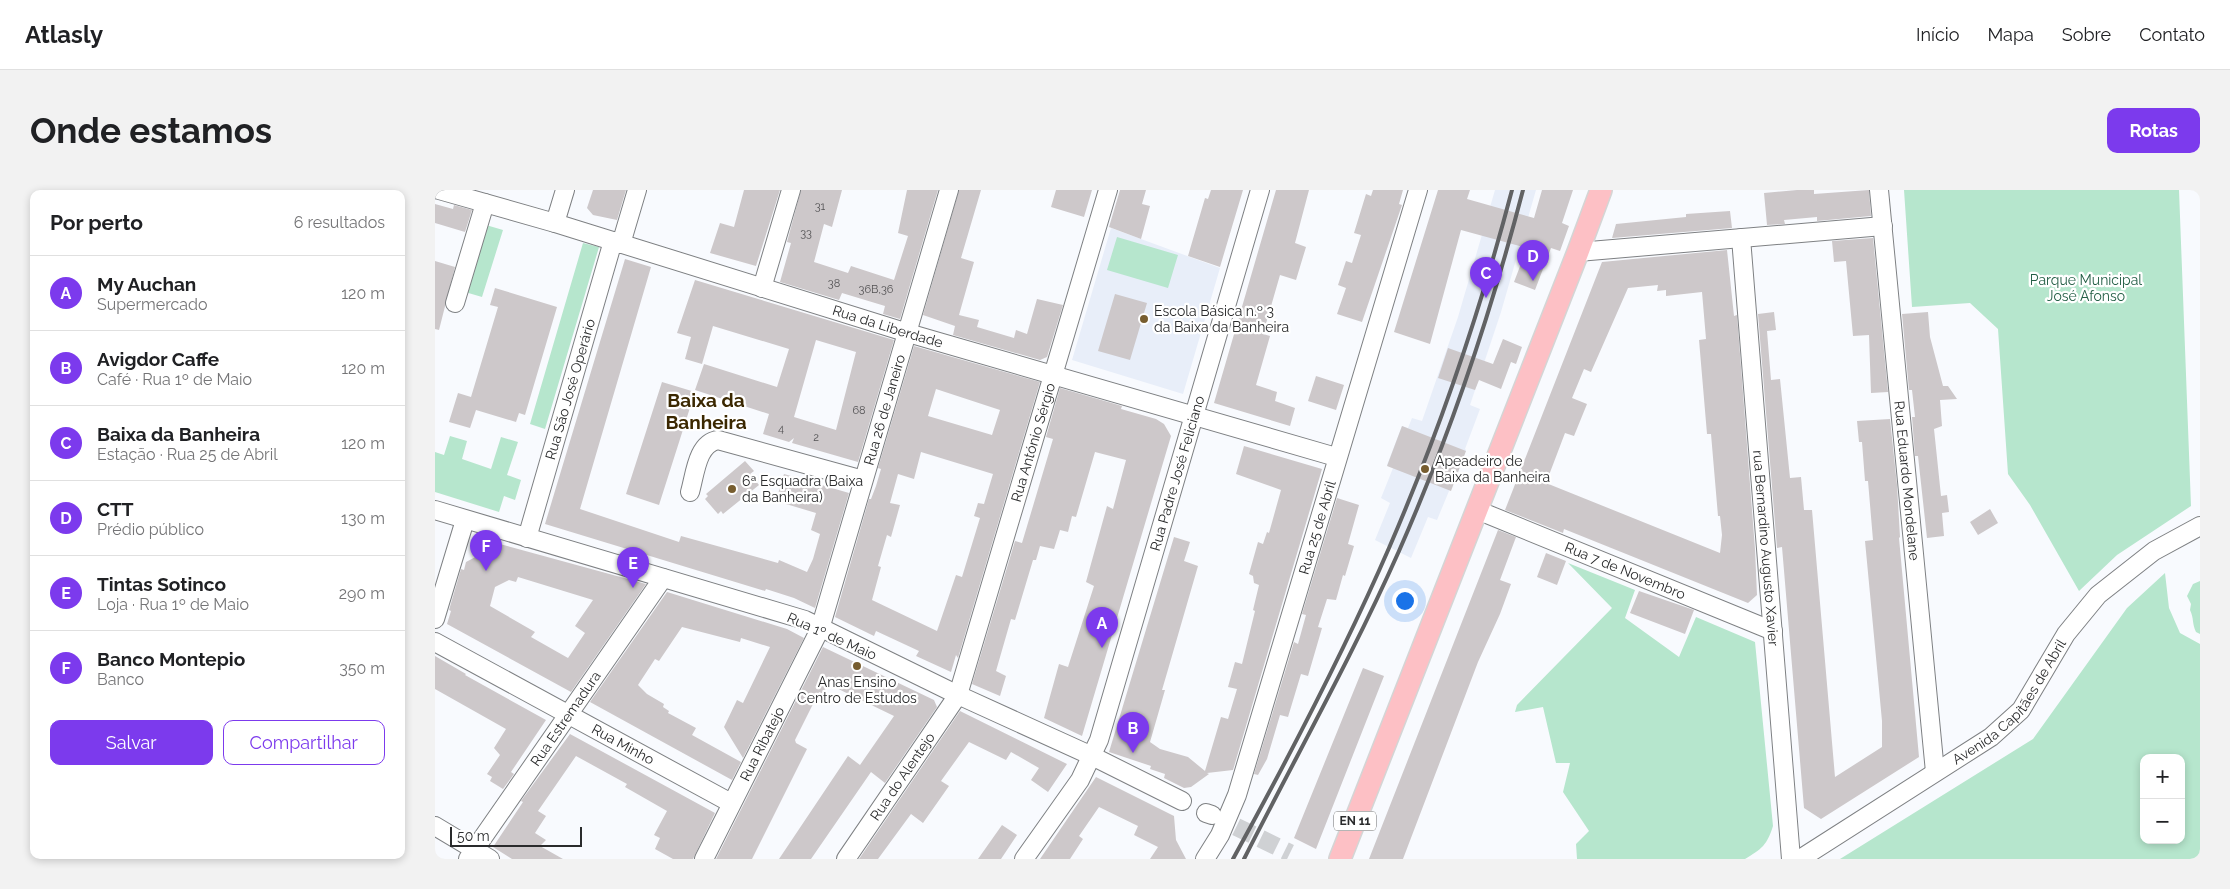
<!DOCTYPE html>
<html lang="pt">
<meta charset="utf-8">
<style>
:root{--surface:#fff;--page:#f2f2f2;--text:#202124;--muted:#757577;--line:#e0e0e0;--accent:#7c3aed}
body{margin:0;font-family:Raleway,sans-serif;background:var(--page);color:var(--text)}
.controls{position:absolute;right:15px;bottom:15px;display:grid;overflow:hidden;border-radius:10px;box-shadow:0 2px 8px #0003}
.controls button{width:45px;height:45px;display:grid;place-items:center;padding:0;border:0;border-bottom:1px solid var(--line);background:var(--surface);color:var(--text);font:25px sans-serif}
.scale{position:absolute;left:15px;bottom:12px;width:132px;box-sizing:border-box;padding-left:5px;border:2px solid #2a2b2c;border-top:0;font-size:14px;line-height:18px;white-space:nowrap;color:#2a2b2c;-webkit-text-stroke:4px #fff;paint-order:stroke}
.you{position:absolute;left:969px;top:410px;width:18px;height:18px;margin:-12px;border:4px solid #fff;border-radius:50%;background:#1a73e8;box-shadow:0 0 0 8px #1a73e833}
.badge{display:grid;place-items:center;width:32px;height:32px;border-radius:50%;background:var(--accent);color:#fff;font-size:16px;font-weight:700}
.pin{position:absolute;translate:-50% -41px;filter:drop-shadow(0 1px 2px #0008)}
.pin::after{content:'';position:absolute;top:26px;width:18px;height:15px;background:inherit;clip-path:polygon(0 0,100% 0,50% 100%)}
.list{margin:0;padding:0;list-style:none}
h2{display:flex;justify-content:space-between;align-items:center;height:65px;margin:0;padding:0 20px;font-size:21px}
h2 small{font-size:16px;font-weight:400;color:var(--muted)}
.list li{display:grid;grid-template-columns:32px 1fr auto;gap:15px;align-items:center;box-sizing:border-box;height:75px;padding:0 20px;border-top:1px solid var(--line)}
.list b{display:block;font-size:19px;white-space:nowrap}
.list p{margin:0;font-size:16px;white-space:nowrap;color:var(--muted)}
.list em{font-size:16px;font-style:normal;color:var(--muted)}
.actions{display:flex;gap:10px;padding:15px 20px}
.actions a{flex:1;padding:11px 0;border:1px solid var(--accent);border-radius:10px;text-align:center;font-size:18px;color:var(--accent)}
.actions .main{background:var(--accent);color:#fff}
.map{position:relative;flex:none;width:1765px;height:669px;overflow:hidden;border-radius:10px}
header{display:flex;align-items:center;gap:30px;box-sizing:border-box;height:70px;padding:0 25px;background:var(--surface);border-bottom:1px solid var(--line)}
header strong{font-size:24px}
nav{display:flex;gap:28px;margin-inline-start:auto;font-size:18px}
.intro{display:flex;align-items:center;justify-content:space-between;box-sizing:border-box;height:120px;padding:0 30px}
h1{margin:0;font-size:35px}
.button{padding:12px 22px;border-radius:10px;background:var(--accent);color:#fff;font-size:18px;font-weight:700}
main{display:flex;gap:30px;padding:0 30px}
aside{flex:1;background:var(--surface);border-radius:10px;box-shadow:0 2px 8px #0003}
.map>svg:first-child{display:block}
.built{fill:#e8eef9}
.green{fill:#b6e6cd;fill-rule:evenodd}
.building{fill:#cdc8ca;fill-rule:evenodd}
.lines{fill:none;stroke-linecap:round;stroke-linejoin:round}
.minor-tunnel{stroke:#cfd1d4;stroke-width:18;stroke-dasharray:18 9;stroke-linecap:butt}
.minor-casing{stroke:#7e8083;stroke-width:20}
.major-casing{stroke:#d4d5d5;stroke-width:24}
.minor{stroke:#fff;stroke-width:18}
.major{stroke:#fdc0c5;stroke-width:21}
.rail{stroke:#616264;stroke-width:4}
.poi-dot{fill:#775d2f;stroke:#fff;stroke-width:2}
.labels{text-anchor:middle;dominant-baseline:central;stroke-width:4.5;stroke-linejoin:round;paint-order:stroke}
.number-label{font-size:11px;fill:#535254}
.shield{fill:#fff;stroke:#6a6b6b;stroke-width:1}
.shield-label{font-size:12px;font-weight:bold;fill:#2a2b2c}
.park-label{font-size:14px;fill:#245f46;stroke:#fff}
.poi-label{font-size:14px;fill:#2a2b2c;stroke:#fff;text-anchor:start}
.street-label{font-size:14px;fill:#2a2b2c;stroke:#fff}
.district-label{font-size:19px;font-weight:bold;fill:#3b2801;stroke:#fff}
</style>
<header>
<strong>Atlasly</strong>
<nav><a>Início</a><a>Mapa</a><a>Sobre</a><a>Contato</a></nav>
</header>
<div class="intro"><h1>Onde estamos</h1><a class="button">Rotas</a></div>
<main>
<aside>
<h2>Por perto<small>6 resultados</small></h2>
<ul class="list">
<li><span class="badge">A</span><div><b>My Auchan</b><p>Supermercado</p></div><em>120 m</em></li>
<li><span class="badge">B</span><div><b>Avigdor Caffe</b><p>Café · Rua 1º de Maio</p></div><em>120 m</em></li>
<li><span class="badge">C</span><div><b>Baixa da Banheira</b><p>Estação · Rua 25 de Abril</p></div><em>120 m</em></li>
<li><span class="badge">D</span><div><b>CTT</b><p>Prédio público</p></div><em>130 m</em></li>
<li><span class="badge">E</span><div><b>Tintas Sotinco</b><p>Loja · Rua 1º de Maio</p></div><em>290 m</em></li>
<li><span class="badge">F</span><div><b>Banco Montepio</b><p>Banco</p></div><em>350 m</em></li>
</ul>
<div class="actions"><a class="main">Salvar</a><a>Compartilhar</a></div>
</aside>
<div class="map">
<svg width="1765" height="669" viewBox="0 0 1765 669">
<rect width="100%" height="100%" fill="#f8fafe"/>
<path class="built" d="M 1060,0 L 1101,0 L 1066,122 L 1035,215 L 1045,219 L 1030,259 L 1031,260 L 1002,330 L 993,327 L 976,368 L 940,350 L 955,313 L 946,308 L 958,278 L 952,275 L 967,236 L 973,238 L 977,228 L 987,231 L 1023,127 Z
M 676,38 L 785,78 L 748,204 L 637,170 Z"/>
<path class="green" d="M 1469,0 L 1744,0 L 1756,316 L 1682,365 L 1644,401 L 1595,315 L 1573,284 L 1563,139 L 1535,113 L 1477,117 Z
M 51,35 L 68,40 L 47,107 L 30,102 Z
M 682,47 L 743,65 L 733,98 L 672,80 Z
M 148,53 L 164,57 L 110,239 L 95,234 Z
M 15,246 L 32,251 L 27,269 L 56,279 L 66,247 L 83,252 L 72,285 L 86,290 L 80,310 L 69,306 L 64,322 L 0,302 L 0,262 L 9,265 Z
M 1133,373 L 1200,400 L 1190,428 L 1244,467 L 1261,427 L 1320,452 L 1338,636 C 1332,655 1327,659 1310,669 L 1142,669 L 1141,654 L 1154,641 L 1128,602 L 1135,573 L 1121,573 L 1108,517 L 1080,522 L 1082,515 L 1177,418 Z
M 1730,383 L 1734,418 L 1745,443 L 1765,454 L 1765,669 L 1405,669 L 1598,549 L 1692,418 ZM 1709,568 L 1746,568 L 1746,650 L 1709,650 Z
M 1765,391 L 1765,444 L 1761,442 C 1757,434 1759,428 1755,420 L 1756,414 L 1752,406 L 1758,394 Z"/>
<path class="building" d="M 158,0 L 191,0 L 182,30 L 158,25 L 152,18 Z
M 309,0 L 345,0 L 321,76 L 275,63 L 285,33 L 299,37 Z
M 366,0 L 407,0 L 397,37 L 389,34 L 379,72 L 413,83 L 416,76 L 459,90 L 473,46 L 463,43 L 472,0 L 503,0 L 465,129 L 448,124 L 450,116 L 407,103 L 404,110 L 345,92 L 356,53 L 352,52 Z
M 524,0 L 546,0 L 526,68 L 539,72 L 524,125 L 544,130 L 542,137 L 579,148 L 581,140 L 592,144 L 602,109 L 628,115 L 612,167 L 605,170 L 518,145 L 520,136 L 488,125 Z
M 621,0 L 657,0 L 649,27 L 616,17 Z
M 685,0 L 711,0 L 707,14 L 715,16 L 706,49 L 674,37 Z
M 776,0 L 808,0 L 785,77 L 753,66 L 770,8 L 773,9 Z
M 841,0 L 874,0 L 860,53 L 871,57 L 861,90 L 845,85 L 828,144 L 835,146 L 821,195 L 842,202 L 840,211 L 860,218 L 855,236 L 779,213 Z
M 938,0 L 968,0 L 964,14 L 967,15 L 927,132 L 902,124 L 911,98 L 903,95 L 911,71 L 917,73 L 926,45 L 919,43 L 931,4 L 936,6 Z
M 1003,0 L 1035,0 L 1032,9 L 1099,28 L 1107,0 L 1138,0 L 1127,33 L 1134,36 L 1125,61 L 1116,58 L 1100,100 L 1079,92 L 1092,58 L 1026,40 L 995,154 L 959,142 Z
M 1362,0 L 1379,0 L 1379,4 L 1434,0 L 1436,26 L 1382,31 L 1382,27 L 1349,30 L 1350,34 L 1332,35 L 1329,3 Z
M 0,14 L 18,19 L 19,15 L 37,20 L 30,42 L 0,33 Z
M 1295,21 L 1297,38 L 1177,48 L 1181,34 L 1251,27 L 1251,24 Z
M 1438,48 L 1453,202 L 1436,203 L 1434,145 L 1418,146 L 1411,71 L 1399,72 L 1397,51 Z
M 1292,60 L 1299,126 L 1302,125 L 1320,359 L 1322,405 L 1313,413 L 1129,339 L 1128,343 L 1070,320 L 1167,72 ZM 1223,95 L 1222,101 L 1231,100 L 1231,106 L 1267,102 L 1271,149 L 1264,150 L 1272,244 L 1276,244 L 1283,326 L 1285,326 L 1287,345 L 1285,363 L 1111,293 L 1130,243 L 1139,246 L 1152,214 L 1137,208 L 1149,179 L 1156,182 L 1193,98 Z
M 190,69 L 216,77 L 145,319 L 244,352 L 246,346 L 343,373 L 344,370 L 372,382 L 378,369 L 385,344 L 376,340 L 381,323 L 341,311 L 349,284 L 414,303 L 380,418 L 359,408 L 331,399 L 330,401 L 110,334 Z
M 0,71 L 20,77 L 4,140 L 0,139 Z
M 260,90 L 459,150 L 423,272 L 357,253 L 359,248 L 354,252 L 328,244 L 334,224 L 260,200 L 269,174 L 342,197 L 354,159 L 278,136 L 267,174 L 250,169 L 256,147 L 242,143 ZM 381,150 L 421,162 L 401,240 L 359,227 Z
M 60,98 L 122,117 L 90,225 L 84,223 L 81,232 L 41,220 L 35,238 L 14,232 L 23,203 L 36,207 L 63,117 L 55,115 Z
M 680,104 L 712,113 L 695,170 L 663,161 Z
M 1339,122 L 1341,140 L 1332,141 L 1336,190 L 1345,189 L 1355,288 L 1366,287 L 1369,320 L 1377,320 L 1400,587 L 1447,557 L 1447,531 L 1430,351 L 1438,350 L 1433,291 L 1430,291 L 1427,252 L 1424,252 L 1422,231 L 1455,229 L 1462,295 L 1465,347 L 1464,348 L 1484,567 L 1386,629 L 1369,618 L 1347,357 L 1342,358 L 1323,124 Z
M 1493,122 L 1495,147 L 1508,196 L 1513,196 L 1522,209 L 1505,210 L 1507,236 L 1499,239 L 1506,306 L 1512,305 L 1514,322 L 1507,323 L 1509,346 L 1492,348 L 1483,266 L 1480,266 L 1477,227 L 1480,227 L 1477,200 L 1474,200 L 1467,124 Z
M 1068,149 L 1087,157 L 1081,174 L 1076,172 L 1066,199 L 1044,190 L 1040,200 L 1003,188 L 1013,158 L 1058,174 Z
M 479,156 L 605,192 L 523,468 L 521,465 L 516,482 L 481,466 L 484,461 L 441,441 L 439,446 L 400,427 L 434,309 L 436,309 L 441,296 L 446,279 L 443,278 ZM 501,199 L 565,220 L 557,245 L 493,226 ZM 486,262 L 558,284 L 549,314 L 543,313 L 539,326 L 545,328 L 527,387 L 521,385 L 502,441 L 437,410 L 446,377 L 443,376 L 452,345 L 456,347 L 465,315 L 455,313 L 463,284 L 479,289 Z
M 881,186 L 909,195 L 901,220 L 873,211 Z
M 227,192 L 260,202 L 224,315 L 191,304 Z
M 625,198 L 687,216 L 686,219 L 721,229 L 729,234 L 736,246 L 647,546 L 609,528 L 624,474 L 633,477 L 659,396 L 651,392 L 672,316 L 678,319 L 691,270 L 660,262 L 641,327 L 637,326 L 633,342 L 625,340 L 619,359 L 605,356 L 601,370 L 598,370 L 580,430 L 576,429 L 561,481 L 571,486 L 565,506 L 537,494 L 580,351 L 587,353 L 618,249 L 611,247 Z
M 967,236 L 1031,261 L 1016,301 L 952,276 Z
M 809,256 L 887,279 L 798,580 L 772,583 L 774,584 L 756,597 L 749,598 L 729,588 L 730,584 L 715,579 L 716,576 L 674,562 L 739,347 L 755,352 L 749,371 L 763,376 L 732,483 L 727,500 L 730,500 L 715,552 L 725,559 L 753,567 L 770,581 L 786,527 L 793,529 L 802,499 L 793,497 L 800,472 L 807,474 L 820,421 L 818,420 L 824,395 L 819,393 L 818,386 L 814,384 L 823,352 L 828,354 L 832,342 L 834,343 L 846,300 L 801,284 Z
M 310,271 L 319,281 L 315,284 L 324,295 L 288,324 L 286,321 L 283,324 L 270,309 L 273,306 L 271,304 Z
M 902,308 L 924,315 L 913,354 L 919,356 L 910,386 L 908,385 L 901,410 L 892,409 L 883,437 L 887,438 L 873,486 L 866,484 L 853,527 L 845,525 L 832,569 L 823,585 L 819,584 L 859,452 L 863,454 L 871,425 L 867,424 Z
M 1555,319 L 1563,333 L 1543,345 L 1535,332 Z
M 1063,340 L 1081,347 L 1065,390 L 1076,394 L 1065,424 L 1043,472 L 968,669 L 934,669 Z
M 65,354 L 211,394 L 136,502 L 12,434 L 16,421 L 14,420 L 26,379 L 29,380 L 31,372 ZM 83,387 L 158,410 L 140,436 L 150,443 L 133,468 L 96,447 L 100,442 L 55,416 L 60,397 L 74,390 L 81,392 Z
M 1111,363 L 1131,371 L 1122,395 L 1102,387 Z
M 1204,401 L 1259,420 L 1250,444 L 1195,423 Z
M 232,402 L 352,439 L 369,448 L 308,568 L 289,537 L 302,510 L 308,513 L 335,457 L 306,448 L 305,452 L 247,437 L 224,471 L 220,469 L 203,495 L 212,504 L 229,514 L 228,517 L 234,521 L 233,523 L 261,538 L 257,545 L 306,572 L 297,590 L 155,512 Z
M 388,457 L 499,510 L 502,517 L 450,593 L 436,582 L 376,669 L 344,669 L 413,566 L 425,575 L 459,526 L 393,494 L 388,504 L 384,502 L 360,550 L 361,553 L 372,559 L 317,669 L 281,669 Z
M 0,466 L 31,484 L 30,485 L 111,530 L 76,582 L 79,584 L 68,599 L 55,591 L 57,587 L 52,584 L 65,565 L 59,558 L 71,539 L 0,499 Z
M 928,478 L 949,486 L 881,659 L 859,648 Z
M 525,521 L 632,574 L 613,602 L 596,590 L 604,578 L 576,562 L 571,570 L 534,552 L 506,591 L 514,596 L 488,633 L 476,624 L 443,669 L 424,669 Z
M 135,544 L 280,623 L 258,669 L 238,669 L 220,659 L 225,648 L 219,645 L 232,621 L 190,597 L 192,594 L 141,566 L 103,621 L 111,626 L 100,643 L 111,650 L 105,656 L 128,669 L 77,669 L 58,657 L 88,612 L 86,611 Z
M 661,587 L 739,626 L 741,650 L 751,669 L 715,669 L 723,657 L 699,645 L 703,636 L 664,617 L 644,646 L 648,649 L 635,669 L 605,669 Z
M 567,635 L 582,645 L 566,669 L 543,669 Z"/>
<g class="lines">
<path class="minor-tunnel" d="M 777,625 L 855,663"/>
<g class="minor-casing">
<g id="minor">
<path id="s1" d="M 4,0 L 120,33 L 473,143 L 901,267"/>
<path id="s2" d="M 1444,0 L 1500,582"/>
<path d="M 120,33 L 130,0"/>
<path id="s3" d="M 1306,48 L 1356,669"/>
<path d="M 186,54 L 202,0"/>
<path d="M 1143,62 L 1448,36"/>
<path d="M 327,98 L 356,0"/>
<path d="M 20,113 L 50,13"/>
<path d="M 255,302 C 260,285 262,253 283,250 L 428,290"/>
<path d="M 0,320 L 370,430 L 523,505 L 657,566 L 747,611"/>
<path id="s4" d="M 1042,320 L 1338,441"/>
<path id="s5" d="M 92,348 L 178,51"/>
<path d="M 0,429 L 30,330"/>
<path id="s6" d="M 0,452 L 296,613"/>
<path d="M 771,623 L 777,625"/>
<path d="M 0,636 L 55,669"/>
<path id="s7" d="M 33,669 L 228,388"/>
<path id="s8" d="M 269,669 L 385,439 L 514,0"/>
<path id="s9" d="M 411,669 L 523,505 L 673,0"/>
<path id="s10" d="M 589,669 L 645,590 L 664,550 L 825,0"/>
<path id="s11" d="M 770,669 L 785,645 L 802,605 L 983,0"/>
<path id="s12" d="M 1365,669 L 1556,547 L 1586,520 L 1631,444 L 1663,405 L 1719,361 L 1765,336"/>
</g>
</g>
<g class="major-casing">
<path id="major" d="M 905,669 L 1143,62 L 1166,0"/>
</g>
<use href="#minor" class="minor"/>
<use href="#major" class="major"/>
<path class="rail" d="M 798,669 C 854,567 908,464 954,358 C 1004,242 1045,122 1077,0
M 809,669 C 861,566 917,467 964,361 C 1015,245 1056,123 1088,0"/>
</g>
<g class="poi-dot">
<circle cx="709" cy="129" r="5"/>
<circle cx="990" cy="279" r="5"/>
<circle cx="297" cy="299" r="5"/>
<circle cx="422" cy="476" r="5"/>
</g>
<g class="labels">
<g class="number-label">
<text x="385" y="16">31</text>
<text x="371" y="43">33</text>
<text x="399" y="93">38</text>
<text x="441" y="99">36B,36</text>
<text x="424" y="220">68</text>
<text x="346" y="238">4</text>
<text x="381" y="247">2</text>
</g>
<rect class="shield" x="899" y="621.5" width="42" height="19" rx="4"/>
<g class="shield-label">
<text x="920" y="631">EN 11</text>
</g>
<g class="park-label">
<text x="1651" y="90">Parque Municipal<tspan x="1651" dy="16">José Afonso</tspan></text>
</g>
<g class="poi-label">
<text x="719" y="121">Escola Básica n.º 3<tspan x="719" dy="16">da Baixa da Banheira</tspan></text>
<text x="1000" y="271">Apeadeiro de<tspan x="1000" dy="16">Baixa da Banheira</tspan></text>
<text x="307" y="291">6ª Esquadra (Baixa<tspan x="307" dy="16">da Banheira)</tspan></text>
<text x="422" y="492" text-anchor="middle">Anas Ensino<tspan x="422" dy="16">Centro de Estudos</tspan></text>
</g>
<g class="street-label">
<text stroke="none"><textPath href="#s1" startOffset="469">Rua da Liberdade</textPath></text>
<text stroke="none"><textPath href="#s5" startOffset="155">Rua São José Operário</textPath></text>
<text stroke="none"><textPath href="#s8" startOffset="486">Rua 26 de Janeiro</textPath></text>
<text stroke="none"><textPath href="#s9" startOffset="462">Rua António Sérgio</textPath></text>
<text stroke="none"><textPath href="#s10" startOffset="419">Rua Padre José Feliciano</textPath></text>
<text stroke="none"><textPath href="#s2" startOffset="292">Rua Eduardo Mondelane</textPath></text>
<text stroke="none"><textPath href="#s11" startOffset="351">Rua 25 de Abril</textPath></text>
<text stroke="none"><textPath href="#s3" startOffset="311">rua Bernardino Augusto Xavier</textPath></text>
<text stroke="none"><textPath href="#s4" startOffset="160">Rua 7 de Novembro</textPath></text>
<text transform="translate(397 446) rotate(24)">Rua 1º de Maio</text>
<text stroke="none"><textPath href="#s12" startOffset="265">Avenida Capitães de Abril</textPath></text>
<text stroke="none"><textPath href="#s7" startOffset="171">Rua Estremadura</textPath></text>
<text stroke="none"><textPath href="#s6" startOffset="214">Rua Minho</textPath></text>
<text stroke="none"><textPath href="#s8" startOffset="129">Rua Ribatejo</textPath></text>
<text stroke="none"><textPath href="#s9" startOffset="100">Rua do Alentejo</textPath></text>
</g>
<g class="district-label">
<text x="271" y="210">Baixa da<tspan x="271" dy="22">Banheira</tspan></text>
</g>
</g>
</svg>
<div class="controls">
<button>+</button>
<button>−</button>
</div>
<div class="scale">50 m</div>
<div class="you"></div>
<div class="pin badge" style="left:667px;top:458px">A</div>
<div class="pin badge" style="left:698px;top:563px">B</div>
<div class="pin badge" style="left:1051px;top:108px">C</div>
<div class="pin badge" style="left:1098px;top:91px">D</div>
<div class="pin badge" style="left:198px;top:398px">E</div>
<div class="pin badge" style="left:51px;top:381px">F</div>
</div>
</main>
